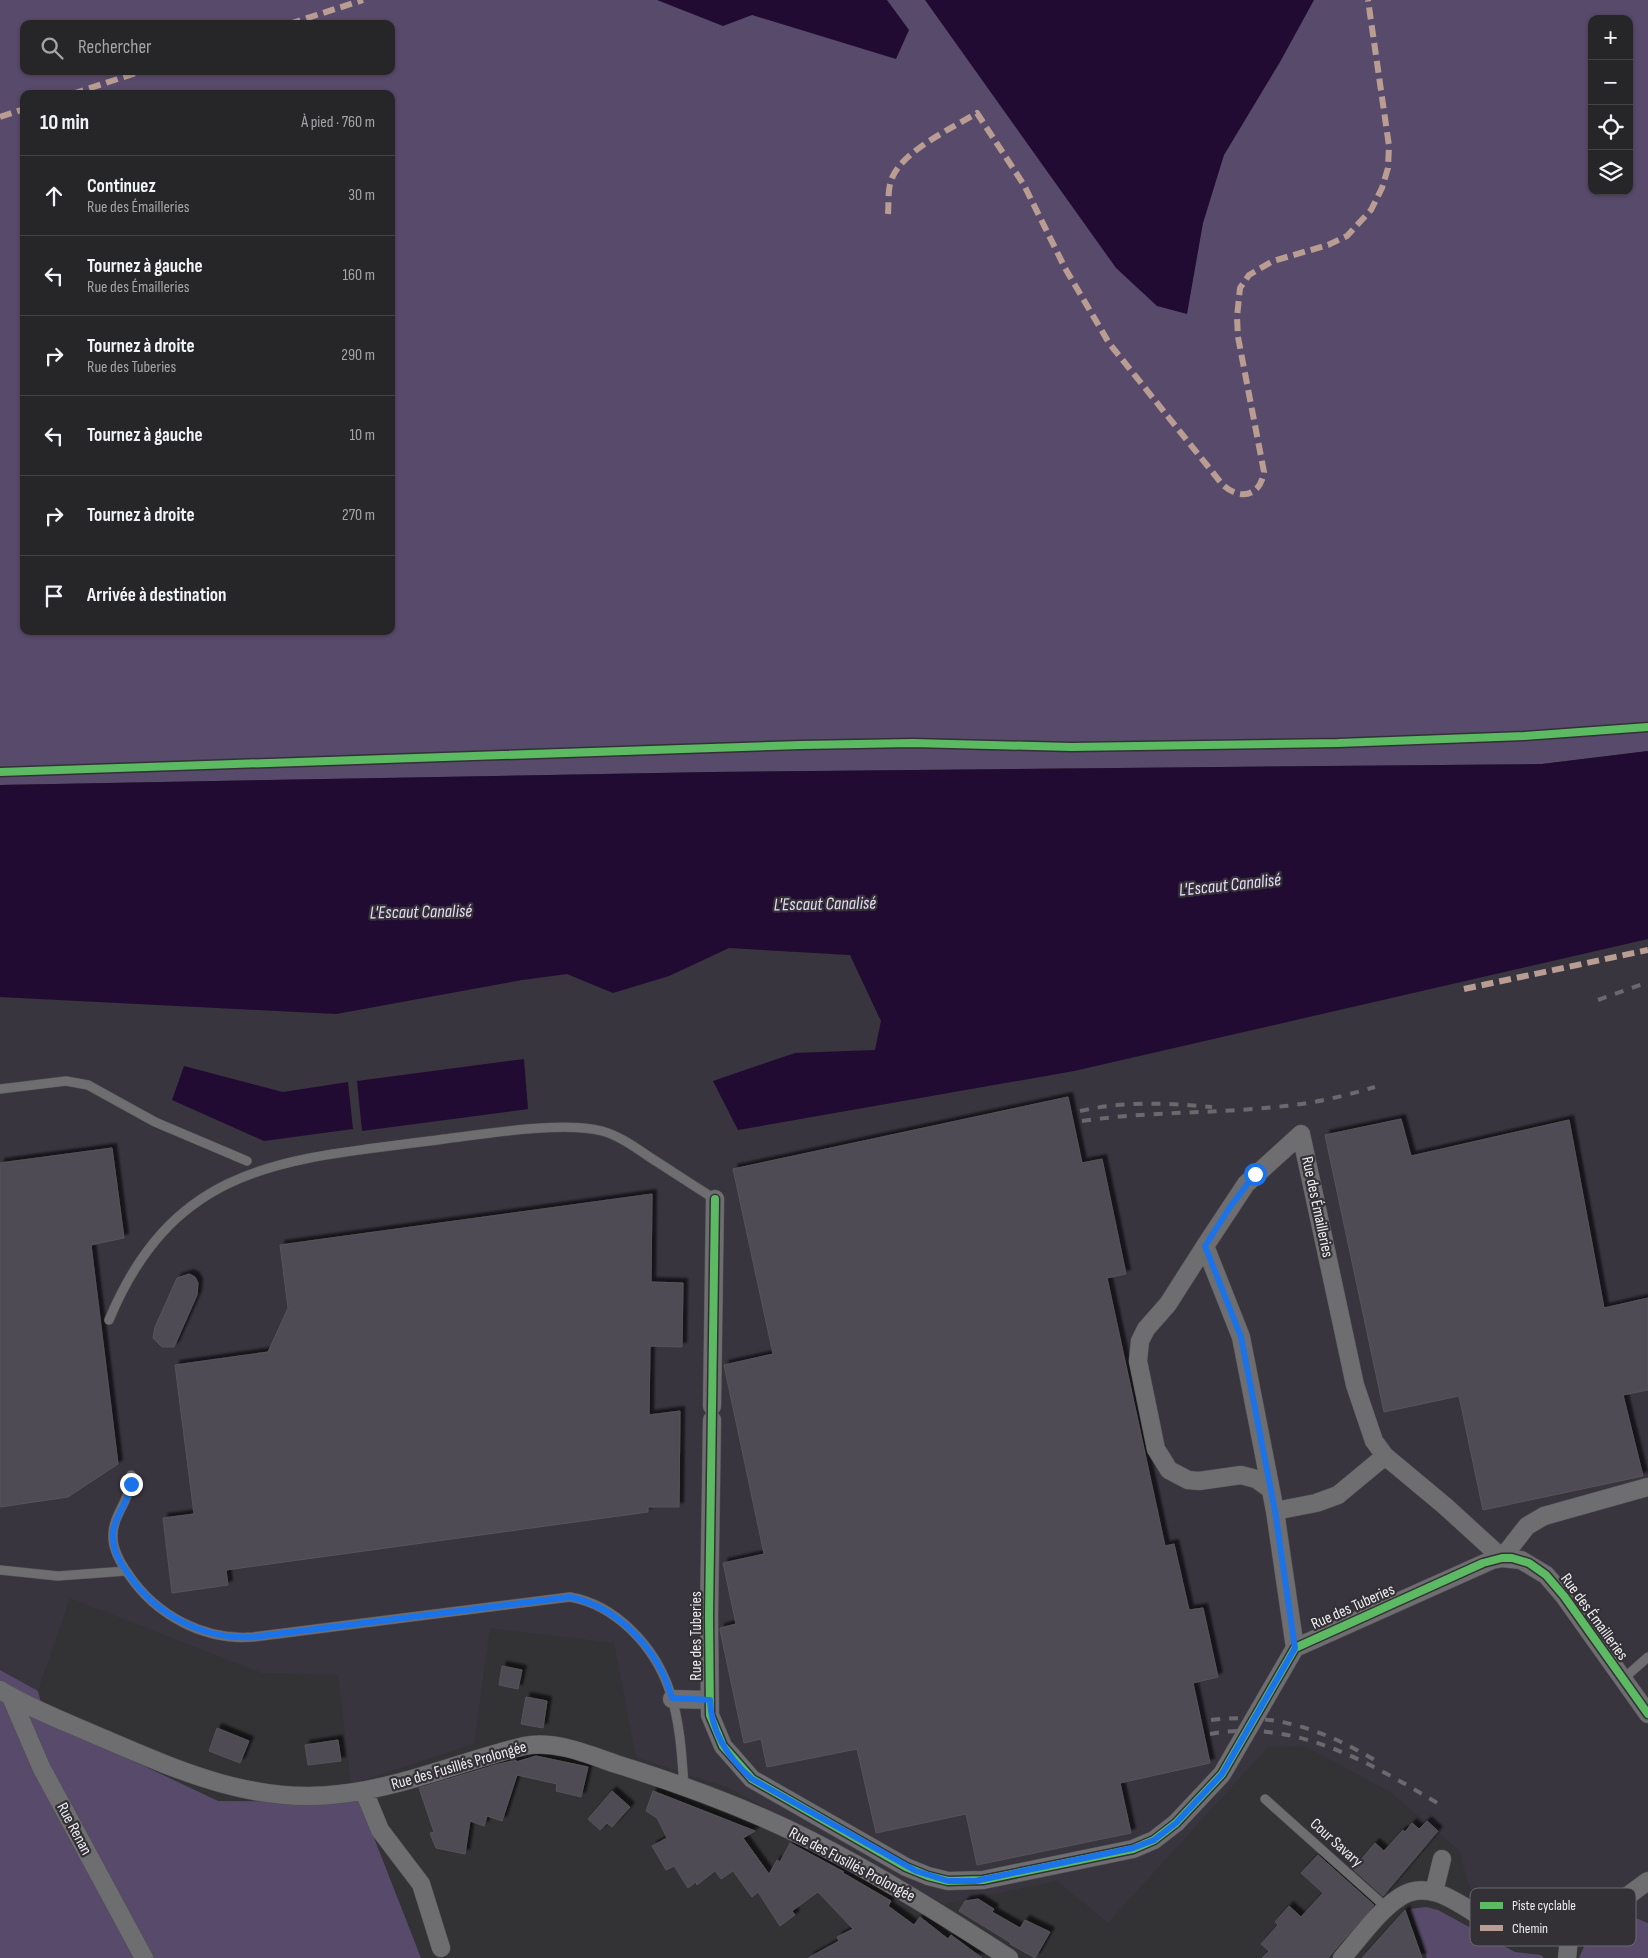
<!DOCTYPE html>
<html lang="fr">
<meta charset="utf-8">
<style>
:root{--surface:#262628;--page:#2e2e30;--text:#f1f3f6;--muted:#a4a5a8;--line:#424345}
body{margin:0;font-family:"Sofia Sans Condensed",sans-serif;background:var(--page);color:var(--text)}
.controls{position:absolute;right:15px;top:15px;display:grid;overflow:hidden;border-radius:10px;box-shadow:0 1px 4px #0004}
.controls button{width:45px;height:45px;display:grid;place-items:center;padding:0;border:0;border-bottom:1px solid var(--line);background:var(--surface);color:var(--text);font:25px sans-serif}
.stop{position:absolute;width:15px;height:15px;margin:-11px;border:4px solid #1a73e8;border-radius:50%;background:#fff}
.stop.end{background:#1a73e8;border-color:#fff;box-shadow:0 1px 5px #0008}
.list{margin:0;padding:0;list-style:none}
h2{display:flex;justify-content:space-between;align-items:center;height:65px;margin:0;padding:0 20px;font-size:21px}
h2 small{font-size:16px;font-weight:400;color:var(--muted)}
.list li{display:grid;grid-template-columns:32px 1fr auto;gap:15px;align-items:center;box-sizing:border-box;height:80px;padding:0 20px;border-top:1px solid var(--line)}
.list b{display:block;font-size:19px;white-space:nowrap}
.list p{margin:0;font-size:16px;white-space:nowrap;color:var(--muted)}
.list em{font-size:16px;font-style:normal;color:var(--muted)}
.icon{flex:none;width:28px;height:28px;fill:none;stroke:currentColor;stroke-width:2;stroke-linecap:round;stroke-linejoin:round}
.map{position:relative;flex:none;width:1648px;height:1958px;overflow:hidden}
.search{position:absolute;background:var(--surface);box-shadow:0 1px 4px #0004;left:20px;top:20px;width:375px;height:55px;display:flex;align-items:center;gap:12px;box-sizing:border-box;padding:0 18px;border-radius:10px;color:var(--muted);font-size:19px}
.panel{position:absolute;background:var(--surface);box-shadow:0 1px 4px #0004;left:20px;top:90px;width:375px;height:545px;border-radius:10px}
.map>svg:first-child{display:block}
.built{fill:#39353f}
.green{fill:#584a6a;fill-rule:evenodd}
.water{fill:#210b33}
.building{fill:#4f4b54;stroke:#555557;filter:url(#shadow)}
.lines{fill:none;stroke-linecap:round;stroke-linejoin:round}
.lane-casing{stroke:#525153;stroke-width:10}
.street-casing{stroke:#525153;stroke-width:19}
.lane{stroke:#6e6e70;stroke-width:9}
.street{stroke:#6e6e70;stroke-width:18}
.rail{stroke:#6a696b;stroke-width:4;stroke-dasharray:9 9;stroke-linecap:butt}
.quiet{stroke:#b99d93;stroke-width:6;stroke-dasharray:12 6;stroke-linecap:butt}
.cycleway-casing{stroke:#333136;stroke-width:11}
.cycleway{stroke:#5cba63;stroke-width:8}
.route{stroke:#1a73e8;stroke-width:6}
.labels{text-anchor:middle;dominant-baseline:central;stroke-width:4.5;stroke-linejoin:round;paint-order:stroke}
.street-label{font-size:16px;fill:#eeedf0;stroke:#333136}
.water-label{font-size:18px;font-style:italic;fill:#e7daf9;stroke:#333136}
.key{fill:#333136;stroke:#6b696e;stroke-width:1}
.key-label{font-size:14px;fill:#eeedf0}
</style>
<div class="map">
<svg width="1648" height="1958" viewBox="0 0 1648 1958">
<defs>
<filter id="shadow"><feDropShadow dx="4.5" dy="-4.5" stdDeviation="1" flood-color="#0009"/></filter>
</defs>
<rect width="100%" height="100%" fill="#333235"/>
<path class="built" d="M 1648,939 L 1648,1923 L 1594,1899 L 1562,1918 L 1537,1922 L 1504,1918 L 1484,1906 L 1475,1896 L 1467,1880 L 1459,1850 L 1390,1792 L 1305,1746 L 1268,1747 L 1108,1923 L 1057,1881 L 944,1904 L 729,1788 L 636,1757 L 614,1643 L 490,1628 L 474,1744 L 351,1784 L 338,1675 L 262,1673 L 70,1598 L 38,1691 L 0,1670 L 0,997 L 336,1014 L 522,980 L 567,974 L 613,993 L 669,976 L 729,948 L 850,955 L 881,1021 L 875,1050 L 795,1053 L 713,1081 L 738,1130 L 1074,1071 Z"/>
<path class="green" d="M 0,0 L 1648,0 L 1648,751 L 1542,764 L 712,772 L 0,785 ZM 1592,19 L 1629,19 L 1629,191 L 1592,191 ZM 24,24 L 391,24 L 391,71 L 24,71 ZM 24,94 L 391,94 L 391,631 L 24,631 Z
M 0,1670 L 38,1691 L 45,1719 L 218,1801 L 360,1802 L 421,1958 L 0,1958 Z
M 1426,1907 L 1438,1910 L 1515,1952 L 1541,1955 L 1544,1958 L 1427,1958 L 1410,1909 Z
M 1626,1914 L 1648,1923 L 1648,1958 L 1579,1958 L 1586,1942 Z"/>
<path class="water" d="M 657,0 L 887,0 L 909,30 L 896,59 L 752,15 L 723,26 Z
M 925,0 L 1314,0 L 1280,62 L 1224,155 L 1203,223 L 1187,314 L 1157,306 L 1116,268 Z
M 1648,751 L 1648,939 L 1074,1071 L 738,1130 L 713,1081 L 795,1053 L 875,1050 L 881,1021 L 850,955 L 729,948 L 669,976 L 613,993 L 567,974 L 522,980 L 336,1014 L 0,997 L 0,785 L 712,772 L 1542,764 Z
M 524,1059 L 528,1109 L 362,1131 L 357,1081 Z
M 184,1066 L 283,1092 L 348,1082 L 353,1129 L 264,1141 L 172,1100 Z"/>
<path class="building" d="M 1068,1097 L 1082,1163 L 1102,1159 L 1126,1274 L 1107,1278 L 1165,1546 L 1174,1544 L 1189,1610 L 1203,1608 L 1218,1677 L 1193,1683 L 1210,1763 L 1120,1783 L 1131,1833 L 977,1865 L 966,1814 L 876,1833 L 857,1749 L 767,1767 L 761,1739 L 744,1743 L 720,1630 L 720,1628 L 736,1624 L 723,1563 L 764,1554 L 724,1365 L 773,1354 L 733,1169 Z
M 1401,1119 L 1411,1156 L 1569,1120 L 1604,1308 L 1648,1298 L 1648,1390 L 1623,1395 L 1643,1476 L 1483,1510 L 1459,1396 L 1384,1412 L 1325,1135 Z
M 112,1148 L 124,1238 L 91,1245 L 118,1464 L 68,1497 L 0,1507 L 0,1163 Z
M 652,1194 L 651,1282 L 683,1283 L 682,1347 L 650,1346 L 649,1415 L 680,1411 L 679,1507 L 648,1507 L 648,1512 L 226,1570 L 228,1585 L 172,1593 L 163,1518 L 194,1514 L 175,1365 L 268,1352 L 288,1308 L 280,1245 Z
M 189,1274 L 195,1277 L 198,1283 L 197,1295 L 174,1347 L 162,1347 L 153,1338 L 155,1327 L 177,1278 Z
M 502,1666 L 522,1670 L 518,1689 L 499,1685 Z
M 526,1697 L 547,1701 L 543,1728 L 521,1724 Z
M 217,1728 L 249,1741 L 240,1763 L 209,1751 Z
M 338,1740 L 341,1761 L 308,1765 L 305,1745 Z
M 536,1756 L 588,1767 L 581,1797 L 556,1791 L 557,1784 L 517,1775 L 502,1821 L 487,1816 L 484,1826 L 470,1821 L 465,1854 L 436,1848 L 430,1833 L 434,1832 L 419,1788 L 495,1765 L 516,1760 L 516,1762 Z
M 612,1791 L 630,1807 L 612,1827 L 607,1823 L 600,1830 L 588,1819 Z
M 653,1791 L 755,1831 L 743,1838 L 769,1874 L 777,1860 L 780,1862 L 790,1843 L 844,1872 L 843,1873 L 891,1901 L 888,1906 L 914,1925 L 920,1917 L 948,1939 L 951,1935 L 982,1958 L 808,1958 L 839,1941 L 837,1937 L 853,1929 L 818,1892 L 792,1911 L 795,1915 L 780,1926 L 758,1892 L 752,1897 L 733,1871 L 721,1879 L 715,1871 L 697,1885 L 696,1882 L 688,1888 L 674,1866 L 666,1870 L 652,1846 L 667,1838 L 657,1818 L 646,1811 Z
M 1427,1821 L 1438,1831 L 1383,1896 L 1353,1869 L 1375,1843 L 1384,1851 L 1403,1830 L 1405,1832 L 1412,1823 L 1419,1829 Z
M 1318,1855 L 1374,1905 L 1328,1958 L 1262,1958 L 1269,1951 L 1261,1944 L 1278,1925 L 1275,1922 L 1289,1906 L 1301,1917 L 1323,1893 L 1301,1873 Z
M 978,1899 L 994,1909 L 992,1912 L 1020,1928 L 1025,1920 L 1050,1932 L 1035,1958 L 1010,1944 L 1011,1943 L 959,1911 L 965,1901 Z
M 1405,1910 L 1422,1958 L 1362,1958 Z"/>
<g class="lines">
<g class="lane-casing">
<path id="lane" d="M 0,1089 L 66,1081 L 88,1085 L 155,1122 L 247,1161
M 109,1320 C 177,1157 292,1160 444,1139 C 485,1134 563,1121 602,1131 C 620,1136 636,1148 651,1158 C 673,1172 694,1186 715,1199
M 131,1475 C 132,1500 112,1514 113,1537 C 113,1551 121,1564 129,1575 C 156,1615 204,1641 253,1637 L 570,1597 C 616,1605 654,1646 669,1689 C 680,1720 682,1756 684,1788
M 0,1570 L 58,1576 L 126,1571
M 1623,1679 L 1648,1657
M 1265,1799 L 1387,1908"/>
</g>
<g class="street-casing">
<path id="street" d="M 1205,1246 L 1168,1304 L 1146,1329 L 1140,1341 L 1138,1361 L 1156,1449 L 1169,1470 L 1188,1480 L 1199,1481 L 1241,1475 L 1256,1479 L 1270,1489
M 712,1406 L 715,1199
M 712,1420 L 709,1616 L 710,1715 L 723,1746 L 752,1779 L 906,1867 L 928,1876 L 948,1881 L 983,1880 L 1133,1849 L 1154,1840 L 1176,1823 L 1222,1774 L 1295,1648 L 1492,1560 L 1502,1558 L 1521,1560 L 1546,1575 L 1564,1596 L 1648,1714
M 1275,1511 L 1316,1503 L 1338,1495 L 1385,1456
M 1502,1558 L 1527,1526 L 1544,1516 L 1648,1487
M 1295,1648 L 1275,1511 L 1241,1337 L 1205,1246 L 1246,1184 L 1301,1134 L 1355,1385 L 1374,1441 L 1385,1456 L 1445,1506 L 1502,1558
M 0,1690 C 31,1709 66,1722 100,1737 C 177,1770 254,1805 340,1794 C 403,1787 463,1761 524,1746 C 555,1740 587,1754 616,1764 C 681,1784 749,1809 810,1840 C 879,1875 944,1916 1009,1958
M 11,1697 L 41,1767 L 144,1958
M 672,1699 L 710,1700
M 364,1791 L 380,1830 L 421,1884 L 441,1948
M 1434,1892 L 1442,1859
M 1342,1958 C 1360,1938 1377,1912 1400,1897 C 1435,1874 1472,1917 1503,1929 C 1521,1935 1542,1937 1560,1933 C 1592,1927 1622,1899 1648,1881
M 1567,1958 L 1570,1930"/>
</g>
<use href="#lane" class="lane"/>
<use href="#street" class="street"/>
<path class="rail" d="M 1598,1000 L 1648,982
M 1080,1111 C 1125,1101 1166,1103 1212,1107
M 1082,1121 C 1149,1111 1217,1114 1285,1106 C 1315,1103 1345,1096 1375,1087
M 1211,1720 C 1277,1712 1324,1730 1380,1763
M 1210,1734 C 1297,1718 1372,1764 1444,1807"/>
<path class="quiet" d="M 289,24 L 363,0
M 72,94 L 142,71
M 0,117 L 24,109
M 888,214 C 889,202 887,187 893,176 C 905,150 952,128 977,113 L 1024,185 L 1065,268 L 1109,343 L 1222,484 C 1238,500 1260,498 1264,472 L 1238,337 L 1237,317 L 1240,288 L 1249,275 L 1273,261 L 1328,245 L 1347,236 L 1371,210 L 1382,188 L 1388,168 L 1389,146 L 1368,0
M 1464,989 L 1648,950"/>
<g class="cycleway-casing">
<path id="cycleway" d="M 0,772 L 801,745 L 913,743 L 1071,747 L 1338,743 L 1524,736 L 1648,727
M 715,1199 L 709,1616 L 710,1715 L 723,1746 L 752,1779 L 906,1867 L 928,1876 L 948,1881 L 983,1880 L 1133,1849 L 1154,1840 L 1176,1823 L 1222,1774 L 1295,1648 L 1483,1563 L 1502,1558 L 1512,1558 L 1529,1563 L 1546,1575 L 1564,1596 L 1648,1714"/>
</g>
<use href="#cycleway" class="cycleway"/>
</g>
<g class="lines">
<path class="route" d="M 131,1484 C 129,1503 112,1518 113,1537 C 113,1552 121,1564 129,1575 C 156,1615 204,1640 253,1637 L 570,1597 C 619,1607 659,1651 672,1698 L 710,1700 C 711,1732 728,1758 752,1779 L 916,1871 L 948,1881 L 975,1881 L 1133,1848 L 1154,1840 L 1176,1823 L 1222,1774 L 1295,1648 L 1275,1511 L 1241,1337 L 1205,1246 L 1230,1207 L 1255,1174"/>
</g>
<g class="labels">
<g class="street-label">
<text transform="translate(1317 1207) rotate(78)">Rue des Émailleries</text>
<text transform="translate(1353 1607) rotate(-24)">Rue des Tuberies</text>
<text transform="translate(1594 1617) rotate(54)">Rue des Émailleries</text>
<text transform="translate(696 1636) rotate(-90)">Rue des Tuberies</text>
<text transform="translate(459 1766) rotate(-16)">Rue des Fusillés Prolongée</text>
<text transform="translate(74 1829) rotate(62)">Rue Renan</text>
<text transform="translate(1336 1843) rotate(42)">Cour Savary</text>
<text transform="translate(852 1865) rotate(28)">Rue des Fusillés Prolongée</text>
</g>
<g class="water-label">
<text transform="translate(1230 885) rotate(-6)">L'Escaut Canalisé</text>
<text transform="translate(825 904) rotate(-1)">L'Escaut Canalisé</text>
<text transform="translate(421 912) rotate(-1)">L'Escaut Canalisé</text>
</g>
</g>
<rect x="1470" y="1888" width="166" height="58" rx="8" class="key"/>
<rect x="1480" y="1902" width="23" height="7" fill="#5cba63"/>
<rect x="1480" y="1925" width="23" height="6" fill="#b99d93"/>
<g class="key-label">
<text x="1512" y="1910">Piste cyclable</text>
<text x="1512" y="1933">Chemin</text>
</g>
</svg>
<div class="controls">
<button>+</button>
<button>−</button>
<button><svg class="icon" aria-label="locate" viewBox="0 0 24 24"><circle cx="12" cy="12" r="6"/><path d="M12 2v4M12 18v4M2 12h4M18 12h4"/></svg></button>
<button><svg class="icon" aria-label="layers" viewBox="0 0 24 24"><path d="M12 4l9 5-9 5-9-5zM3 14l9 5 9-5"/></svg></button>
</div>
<div class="stop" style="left:1255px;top:1174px"></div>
<div class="stop end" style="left:131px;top:1484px"></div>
<div class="search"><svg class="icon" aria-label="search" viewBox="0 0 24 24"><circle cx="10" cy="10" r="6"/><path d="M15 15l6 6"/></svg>Rechercher</div>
<section class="panel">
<h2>10 min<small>À pied · 760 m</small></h2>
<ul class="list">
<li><svg class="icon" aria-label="ahead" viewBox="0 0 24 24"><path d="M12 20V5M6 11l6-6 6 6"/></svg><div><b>Continuez</b><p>Rue des Émailleries</p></div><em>30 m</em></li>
<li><svg class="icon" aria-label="left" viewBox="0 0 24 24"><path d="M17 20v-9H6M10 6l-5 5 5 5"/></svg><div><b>Tournez à gauche</b><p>Rue des Émailleries</p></div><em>160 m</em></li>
<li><svg class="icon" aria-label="right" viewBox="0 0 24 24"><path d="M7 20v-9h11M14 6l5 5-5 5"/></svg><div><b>Tournez à droite</b><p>Rue des Tuberies</p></div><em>290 m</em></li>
<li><svg class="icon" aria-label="left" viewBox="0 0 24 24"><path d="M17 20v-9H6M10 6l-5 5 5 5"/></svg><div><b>Tournez à gauche</b></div><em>10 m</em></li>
<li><svg class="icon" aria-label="right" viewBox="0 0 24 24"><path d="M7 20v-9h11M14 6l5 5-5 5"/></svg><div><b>Tournez à droite</b></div><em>270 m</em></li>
<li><svg class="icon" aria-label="arrive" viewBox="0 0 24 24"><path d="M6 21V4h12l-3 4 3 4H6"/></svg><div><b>Arrivée à destination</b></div></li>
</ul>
</section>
</div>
